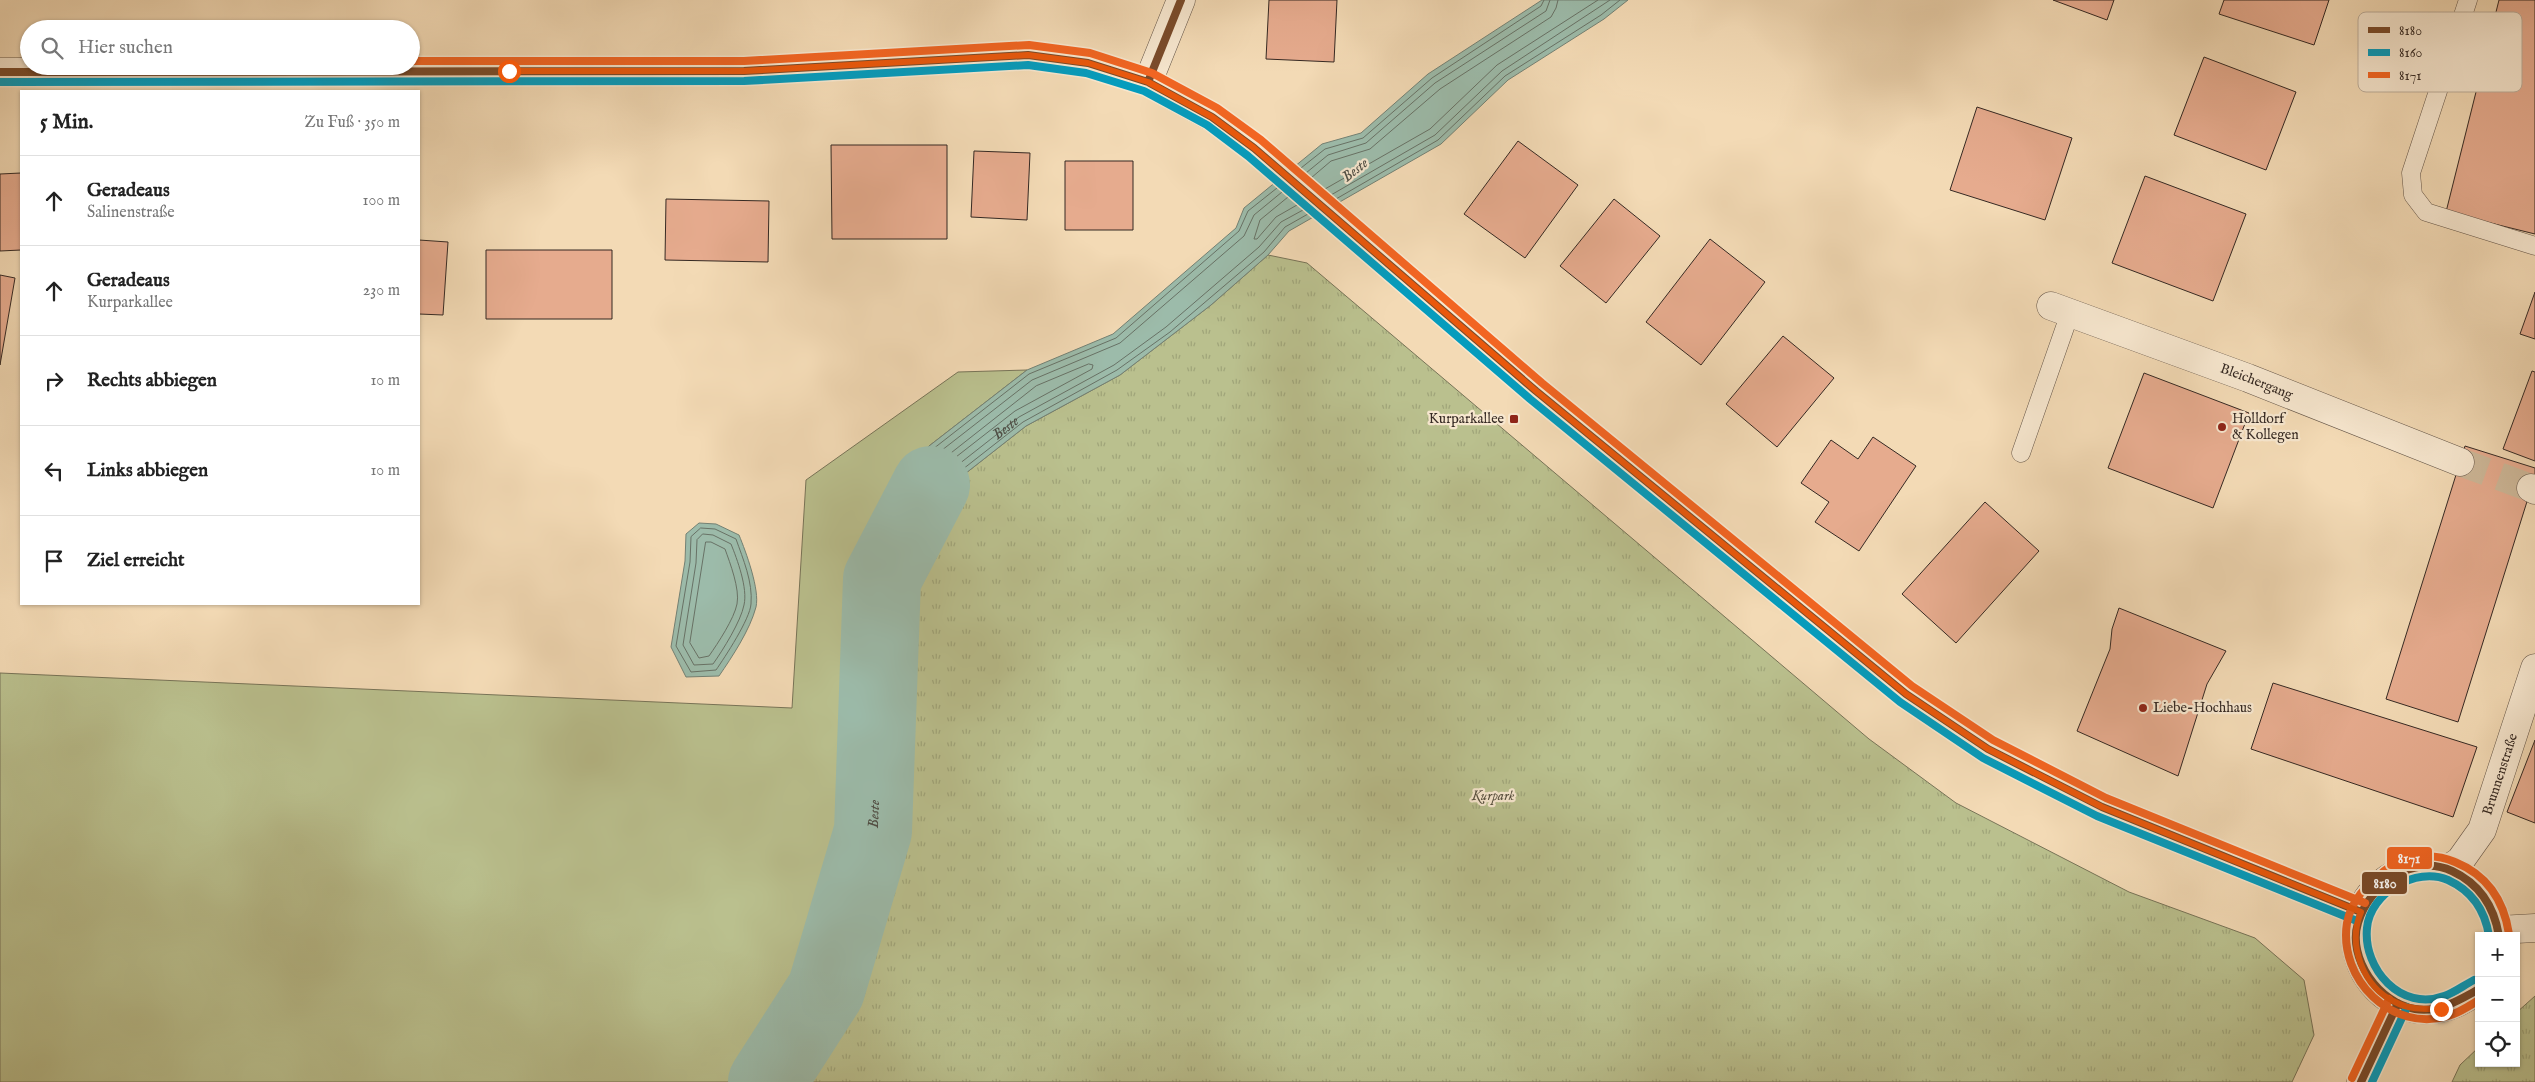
<!DOCTYPE html>
<html lang="de">
<meta charset="utf-8">
<style>
:root{--surface:#fff;--page:#f2f2f2;--text:#222;--muted:#767676;--line:#e0e0e0}
body{margin:0;font-family:"IM FELL English",serif;background:var(--page);color:var(--text)}
.controls{position:absolute;right:15px;bottom:15px;display:grid;overflow:hidden;border-radius:0px;box-shadow:0 1px 4px #0004}
.controls button{width:45px;height:45px;display:grid;place-items:center;padding:0;border:0;border-bottom:1px solid var(--line);background:var(--surface);color:var(--text);font:25px sans-serif}
.stop{position:absolute;width:15px;height:15px;margin:-11px;border:4px solid #ea580c;border-radius:50%;background:#fff}
.stop.end{background:#ea580c;border-color:#fff;box-shadow:0 1px 5px #0008}
.list{margin:0;padding:0;list-style:none}
h2{display:flex;justify-content:space-between;align-items:center;height:65px;margin:0;padding:0 20px;font-size:21px}
h2 small{font-size:16px;font-weight:400;color:var(--muted)}
.list li{display:grid;grid-template-columns:32px 1fr auto;gap:15px;align-items:center;box-sizing:border-box;height:90px;padding:0 20px;border-top:1px solid var(--line)}
.list b{display:block;font-size:19px;white-space:nowrap}
.list p{margin:0;font-size:16px;white-space:nowrap;color:var(--muted)}
.list em{font-size:16px;font-style:normal;color:var(--muted)}
.icon{flex:none;width:28px;height:28px;fill:none;stroke:currentColor;stroke-width:2;stroke-linecap:round;stroke-linejoin:round}
.map{position:relative;flex:none;width:2535px;height:1082px;overflow:hidden}
.search{position:absolute;background:var(--surface);box-shadow:0 1px 4px #0004;left:20px;top:20px;width:400px;height:55px;display:flex;align-items:center;gap:12px;box-sizing:border-box;padding:0 18px;border-radius:28px;color:var(--muted);font-size:19px}
.panel{position:absolute;background:var(--surface);box-shadow:0 1px 4px #0004;left:20px;top:90px;width:400px;height:515px;border-radius:0px}
.map>svg:first-child{display:block}
.grass{fill:#bac08e;stroke:#787458}
.park{fill:url(#park-tufts);stroke:#787458}
.water{fill:#9cbbaa;stroke:#738174}
.lines{fill:none;stroke-linecap:round;stroke-linejoin:round}
.shore{stroke:#687266;stroke-width:1}
.river{stroke:#9cbbaa;stroke-width:78}
.building{fill:#e6ab8e;stroke:#352923}
.minor-tunnel{stroke:#cdb798;stroke-width:28;stroke-dasharray:28 14;stroke-linecap:butt}
.service-casing{stroke:#645548;stroke-width:19}
.minor-casing{stroke:#645548;stroke-width:29}
.tertiary-casing{stroke:#645548;stroke-width:29}
.service{stroke:#f7e7cf;stroke-width:18}
.minor{stroke:#f7e7cf;stroke-width:28}
.tertiary{stroke:#f7e7cf;stroke-width:28}
.bus-1-casing{stroke:#f7e7cf;stroke-width:11}
.bus-2-casing{stroke:#f7e7cf;stroke-width:11}
.bus-3-casing{stroke:#f7e7cf;stroke-width:11}
.bus-1{stroke:#7a4b2a;stroke-width:8}
.bus-2{stroke:#059cbd;stroke-width:8}
.bus-3{stroke:#f26522;stroke-width:8}
.route{stroke:#ea580c;stroke-width:6}
.poi-dot{fill:#8f2418;stroke:#f7e7cf;stroke-width:2}
.labels{text-anchor:middle;dominant-baseline:central;stroke-width:4.5;stroke-linejoin:round;paint-order:stroke}
.street-label{font-size:14px;fill:#352923;stroke:#f7e7cf}
.poi-label{font-size:14px;fill:#352923;stroke:#f7e7cf;text-anchor:start}
.park-label{font-size:14px;font-style:italic;fill:#564f3e;stroke:#f7e7cf}
.water-label{font-size:15px;font-style:italic;fill:#4f4e45;stroke:#f7e7cf}
.key{fill:#f7e7cf;stroke:#bdae9b;stroke-width:1}
.key-label{font-size:14px;fill:#352923}
.line-badge{stroke:#f7e7cf;stroke-width:2}
.badge-label{font-size:14px;text-anchor:middle;font-weight:bold;fill:#fff}
</style>
<div class="map">
<svg width="2535" height="1082" viewBox="0 0 2535 1082">
<defs>
<pattern id="park-tufts" width="24" height="20" patternUnits="userSpaceOnUse" patternTransform="scale(1.25)"><rect width="24" height="20" fill="#bac08e"/><path d="M3 7l-1-3M5 7V3M7 7l1-3M15 17l-1-3M17 17v-4M19 17l1-3" fill="none" stroke="#a0a57a"/></pattern>
</defs>
<rect width="100%" height="100%" fill="#f3dab5"/>
<filter id="stains"><feTurbulence type="fractalNoise" baseFrequency=".004" numOctaves="4"/><feColorMatrix values="0 0 0 0 .2 0 0 0 0 .09 0 0 0 0 .02 0 0 0 .5 -.17"/></filter>
<radialGradient id="worn" r=".72"><stop offset=".6" stop-color="#630" stop-opacity="0"/><stop offset="1" stop-color="#630" stop-opacity=".3"/></radialGradient>
<path class="grass" d="M 1027,370 L 929,446 L 883,496 L 862,544 L 882,579 L 873,831 L 826,990 L 767,1082 L 0,1082 L 0,673 L 792,708 L 806,480 L 958,372 Z"/>
<path class="park" d="M 1268,255 L 1307,263 L 1869,739 L 1956,803 L 2129,892 L 2255,938 L 2304,980 L 2314,1035 L 2292,1082 L 767,1082 L 826,990 L 873,832 L 882,579 L 938,495 L 1026,426 L 1120,375 L 1211,305 Z
M 2535,996 L 2535,1082 L 2452,1082 L 2460,1065 L 2479,1047 L 2479,1063 L 2516,1063 L 2516,1013 Z"/>
<path class="water" d="M 1542,0 L 1628,0 L 1604,19 L 1508,80 L 1441,144 L 1289,231 L 1268,255 L 1211,305 L 1120,375 L 1026,426 L 938,495 L 882,579 L 862,544 L 883,496 L 929,446 L 1027,370 L 1113,334 L 1236,228 L 1244,208 L 1322,144 L 1361,133 L 1428,74 Z
M 699,523 L 716,524 L 739,535 C 746,552 760,590 756,607 C 750,630 732,657 719,676 L 686,677 L 671,647 L 685,561 L 686,534 Z"/>
<g class="lines">
<g class="shore">
<path d="M 1301,168 L 1325,149 L 1363,138 L 1432,78 L 1541,6 L 1544,0"/>
<path d="M 1306,173 L 1328,155 L 1366,143 L 1435,83 L 1546,11 L 1550,0"/>
<path d="M 1311,178 L 1331,161 L 1370,149 L 1440,89 L 1551,17 L 1556,8 L 1558,0"/>
<path d="M 1277,188 L 1248,211 L 1239,231 L 1116,338 L 1029,374 L 933,449 L 888,499 L 868,543 L 881,567 L 885,567 L 935,491 L 1023,422 L 1117,370 L 1170,332 L 1264,252 L 1285,227 L 1308,214"/>
<path d="M 1325,189 L 1430,129 L 1497,65 L 1598,0"/>
<path id="s1" d="M 1282,192 L 1254,215 L 1244,236 L 1120,343 L 1032,380 L 937,454 L 893,502 L 875,543 L 881,555 L 885,555 L 931,486 L 1019,417 L 1114,365 L 1166,327 L 1259,247 L 1281,222 L 1303,210"/>
<path d="M 1331,195 L 1435,135 L 1502,71 L 1610,0"/>
<path d="M 1288,197 L 1260,220 L 1254,239 L 1257,239 L 1276,217 L 1297,205"/>
<path d="M 1336,199 L 1438,140 L 1505,76 L 1601,15 L 1620,0"/>
<path d="M 1089,364 L 1093,365 L 1092,369 L 1015,411 L 938,471 L 935,471 L 942,460 L 1036,386 Z"/>
<path d="M 911,494 L 914,494 L 914,497 L 897,523 L 894,524 L 893,521 L 899,506 Z"/>
<path d="M 701,528 L 715,529 L 736,539 C 743,559 753,582 751,604 C 750,619 725,657 716,670 L 691,672 L 676,646 L 690,562 L 691,537 Z"/>
<path d="M 703,534 L 713,535 L 731,544 C 737,559 748,588 744,605 C 741,621 723,650 713,664 L 694,665 L 683,645 L 696,563 L 697,540 Z"/>
<path d="M 706,542 L 711,542 L 725,549 C 730,563 740,589 737,604 C 734,619 718,643 709,656 L 699,658 L 690,643 Z"/>
</g>
<path class="river" id="s2" d="M 767,1082 L 826,990 L 873,831 L 882,579 L 931,485"/>
</g>
<path class="building" d="M 1269,0 L 1337,0 L 1334,62 L 1266,59 Z
M 2053,0 L 2114,0 L 2107,20 Z
M 2224,0 L 2329,0 L 2314,45 L 2219,14 Z
M 2499,0 L 2535,0 L 2535,234 L 2446,212 Z
M 2204,57 L 2296,92 L 2266,170 L 2174,135 Z
M 1977,107 L 2072,138 L 2045,220 L 1950,190 Z
M 1518,141 L 1578,185 L 1525,258 L 1464,214 Z
M 831,145 L 947,145 L 947,239 L 832,239 Z
M 974,151 L 1030,153 L 1027,220 L 971,217 Z
M 1065,161 L 1133,161 L 1133,230 L 1065,230 Z
M 21,173 L 21,250 L 0,251 L 0,174 Z
M 2145,176 L 2246,214 L 2213,301 L 2112,263 Z
M 666,199 L 769,201 L 768,262 L 665,260 Z
M 1614,199 L 1660,236 L 1606,303 L 1560,266 Z
M 1710,239 L 1765,282 L 1701,365 L 1646,322 Z
M 419,240 L 448,242 L 443,315 L 419,314 Z
M 486,250 L 612,250 L 612,319 L 486,319 Z
M 0,275 L 15,278 L 0,365 Z
M 2535,292 L 2535,339 L 2520,334 Z
M 1783,336 L 1834,378 L 1777,447 L 1726,404 Z
M 2532,371 L 2535,372 L 2535,461 L 2503,449 Z
M 2144,373 L 2249,413 L 2213,508 L 2108,468 Z
M 1873,437 L 1916,466 L 1859,551 L 1815,522 L 1829,502 L 1801,483 L 1831,440 L 1858,459 Z
M 2465,446 L 2535,468 L 2535,476 L 2458,722 L 2386,699 Z
M 1985,502 L 2039,551 L 1956,643 L 1902,594 Z
M 2119,608 L 2226,651 L 2207,684 L 2178,776 L 2077,731 L 2110,649 L 2112,629 Z
M 2273,683 L 2477,747 L 2453,817 L 2251,749 Z
M 2535,740 L 2535,823 L 2507,812 Z"/>
<g class="lines">
<path class="minor-tunnel" d="M 2460,462 L 2531,488"/>
<g class="service-casing">
<path id="service" d="M 2468,0 L 2411,173 L 2413,195 L 2426,212 L 2535,246
M 2021,453 L 2070,313"/>
</g>
<g class="minor-casing">
<g id="minor">
<path d="M 1148,82 L 1181,0"/>
<path id="s3" d="M 2051,306 L 2248,378 L 2460,462"/>
<path d="M 2531,488 L 2535,490"/>
<path id="s4" d="M 2448,869 L 2460,861 L 2482,830 L 2535,668"/>
</g>
</g>
<g class="tertiary-casing">
<path id="tertiary" d="M 0,72 L 744,71 L 1028,55 L 1088,63 L 1148,82 L 1212,117 L 1254,148 L 1536,391 L 1906,694 L 1988,749 L 2102,807 L 2361,912
M 2499,930 L 2535,928
M 2479,989 C 2388,1061 2303,926 2396,874 C 2412,865 2437,863 2454,872 C 2481,885 2496,905 2499,936
M 2361,1082 L 2398,1003"/>
</g>
<use href="#service" class="service"/>
<use href="#minor" class="minor"/>
<use href="#tertiary" class="tertiary"/>
<g class="bus-1-casing">
<path id="bus-1" d="M 0,72 L 744,71 L 1028,55 L 1088,63 L 1148,82 L 1212,117 L 1254,148 L 1536,391 L 1906,694 L 1988,749 L 2102,807 L 2361,912
M 1148,82 L 1181,0
M 2479,989 C 2459,1000 2439,1013 2415,1009 C 2379,1003 2347,958 2358,923 C 2369,885 2413,853 2452,871 C 2480,884 2494,906 2499,936
M 2361,1082 L 2398,1003"/>
</g>
<g class="bus-2-casing">
<path id="bus-2" d="M 0,82 L 744,81 L 1028,65 L 1086,73 L 1144,91 L 1207,125 L 1248,156 L 1530,399 L 1900,702 L 1983,758 L 2097,816 L 2357,921
M 2474,980 C 2464,985 2454,993 2444,996 C 2401,1012 2363,969 2367,928 C 2370,893 2416,866 2448,880 C 2472,891 2485,910 2489,936
M 2372,1082 L 2407,1007"/>
</g>
<g class="bus-3-casing">
<path id="bus-3" d="M 411,61 L 744,61 L 1029,45 L 1090,53 L 1152,73 L 1217,108 L 1261,140 L 1542,383 L 1912,686 L 1993,740 L 2106,798 L 2365,903
M 2479,1000 C 2469,1006 2459,1013 2448,1016 C 2392,1033 2338,979 2347,923 C 2351,900 2367,885 2384,871 C 2403,855 2432,852 2455,862 C 2487,875 2504,901 2509,934
M 2352,1078 L 2389,999"/>
</g>
<use href="#bus-1" class="bus-1"/>
<use href="#bus-2" class="bus-2"/>
<use href="#bus-3" class="bus-3"/>
</g>
<g class="lines">
<path class="route" d="M 509,71 L 744,71 L 1028,55 L 1088,63 L 1148,82 L 1212,117 L 1254,148 L 1536,391 L 1906,694 L 1988,749 L 2102,807 L 2361,912 C 2347,945 2363,987 2395,1002 C 2410,1010 2425,1009 2441,1009"/>
</g>
<g class="poi-dot">
<rect x="1509" y="414" width="10" height="10" rx="2.5"/>
<circle cx="2222" cy="427" r="5"/>
<circle cx="2143" cy="708" r="5"/>
</g>
<g class="labels">
<g class="street-label">
<text stroke="none"><textPath href="#s3" startOffset="219">Bleichergang</textPath></text>
<text stroke="none"><textPath href="#s4" startOffset="111">Brunnenstraße</textPath></text>
</g>
<g class="poi-label">
<text x="1504" y="419" text-anchor="end">Kurparkallee</text>
<text x="2232" y="419">Holldorf<tspan x="2232" dy="16">&amp; Kollegen</tspan></text>
<text x="2153" y="708">Liebe-Hochhaus</text>
</g>
<g class="park-label">
<text x="1493" y="796">Kurpark</text>
</g>
<g class="water-label">
<text transform="translate(1355 170) rotate(-39)">Beste</text>
<text stroke="none"><textPath href="#s1" startOffset="744">Beste</textPath></text>
<text stroke="none"><textPath href="#s2" startOffset="292">Beste</textPath></text>
</g>
</g>
<rect x="2358" y="12" width="164" height="80" rx="8" class="key"/>
<rect x="2368" y="27" width="22" height="6" fill="#7a4b2a"/>
<rect x="2368" y="49" width="22" height="7" fill="#059cbd"/>
<rect x="2368" y="72" width="22" height="6" fill="#f26522"/>
<g class="key-label">
<text x="2399" y="35">8180</text>
<text x="2399" y="57">8160</text>
<text x="2399" y="80">8171</text>
</g>
<g class="line-badge">
<rect x="2386" y="846" width="47" height="24" rx="5" fill="#f26522"/>
<rect x="2361" y="871" width="47" height="24" rx="5" fill="#7a4b2a"/>
</g>
<g class="badge-label">
<text x="2409" y="863">8171</text>
<text x="2385" y="888">8180</text>
</g>
<rect width="100%" height="100%" filter="url(#stains)"/>
<rect width="100%" height="100%" fill="url(#worn)"/>
</svg>
<div class="controls">
<button>+</button>
<button>−</button>
<button><svg class="icon" aria-label="locate" viewBox="0 0 24 24"><circle cx="12" cy="12" r="6"/><path d="M12 2v4M12 18v4M2 12h4M18 12h4"/></svg></button>
</div>
<div class="stop" style="left:509px;top:71px"></div>
<div class="stop end" style="left:2441px;top:1009px"></div>
<div class="search"><svg class="icon" aria-label="search" viewBox="0 0 24 24"><circle cx="10" cy="10" r="6"/><path d="M15 15l6 6"/></svg>Hier suchen</div>
<section class="panel">
<h2>5 Min.<small>Zu Fuß · 350 m</small></h2>
<ul class="list">
<li><svg class="icon" aria-label="ahead" viewBox="0 0 24 24"><path d="M12 20V5M6 11l6-6 6 6"/></svg><div><b>Geradeaus</b><p>Salinenstraße</p></div><em>100 m</em></li>
<li><svg class="icon" aria-label="ahead" viewBox="0 0 24 24"><path d="M12 20V5M6 11l6-6 6 6"/></svg><div><b>Geradeaus</b><p>Kurparkallee</p></div><em>230 m</em></li>
<li><svg class="icon" aria-label="right" viewBox="0 0 24 24"><path d="M7 20v-9h11M14 6l5 5-5 5"/></svg><div><b>Rechts abbiegen</b></div><em>10 m</em></li>
<li><svg class="icon" aria-label="left" viewBox="0 0 24 24"><path d="M17 20v-9H6M10 6l-5 5 5 5"/></svg><div><b>Links abbiegen</b></div><em>10 m</em></li>
<li><svg class="icon" aria-label="arrive" viewBox="0 0 24 24"><path d="M6 21V4h12l-3 4 3 4H6"/></svg><div><b>Ziel erreicht</b></div></li>
</ul>
</section>
</div>
